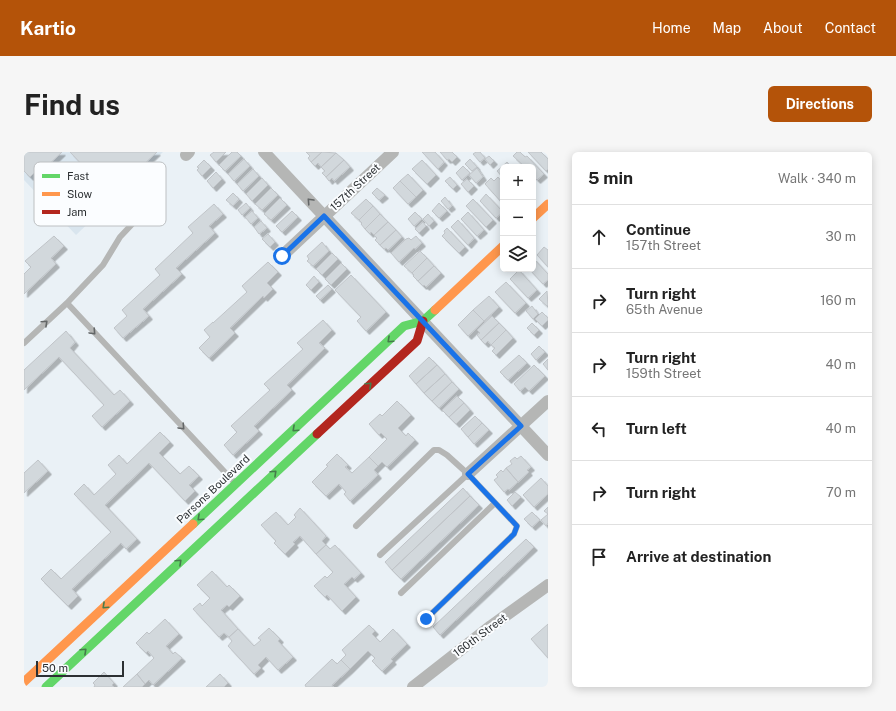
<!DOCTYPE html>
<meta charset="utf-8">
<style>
:root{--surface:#fff;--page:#f6f6f6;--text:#222;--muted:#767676;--line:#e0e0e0;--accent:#b45309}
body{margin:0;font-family:"Public Sans",sans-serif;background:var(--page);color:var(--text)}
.controls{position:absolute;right:12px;top:12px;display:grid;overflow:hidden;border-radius:6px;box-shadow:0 2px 10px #0003}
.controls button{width:36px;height:36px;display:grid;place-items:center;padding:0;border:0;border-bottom:1px solid var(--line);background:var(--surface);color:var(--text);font:20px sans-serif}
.scale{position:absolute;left:12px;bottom:10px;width:88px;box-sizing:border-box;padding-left:4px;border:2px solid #2c3033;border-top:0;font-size:11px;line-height:14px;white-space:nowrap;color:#2c3033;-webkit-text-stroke:3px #fbfdff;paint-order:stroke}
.stop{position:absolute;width:12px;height:12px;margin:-9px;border:3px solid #1a73e8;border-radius:50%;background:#fff}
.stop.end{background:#1a73e8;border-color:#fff;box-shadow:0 1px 4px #0008}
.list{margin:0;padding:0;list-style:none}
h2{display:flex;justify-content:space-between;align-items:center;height:52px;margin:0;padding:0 16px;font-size:17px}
h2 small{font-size:13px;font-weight:400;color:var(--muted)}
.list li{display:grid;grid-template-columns:26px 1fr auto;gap:12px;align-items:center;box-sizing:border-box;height:64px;padding:0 16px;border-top:1px solid var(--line)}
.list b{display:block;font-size:15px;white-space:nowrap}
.list p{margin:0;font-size:13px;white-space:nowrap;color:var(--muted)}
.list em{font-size:13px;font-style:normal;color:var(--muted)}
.icon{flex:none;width:22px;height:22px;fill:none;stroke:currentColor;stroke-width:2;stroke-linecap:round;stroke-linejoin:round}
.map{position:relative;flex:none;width:524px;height:535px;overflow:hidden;border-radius:6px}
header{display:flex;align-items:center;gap:24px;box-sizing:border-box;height:56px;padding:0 20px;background:var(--accent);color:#fff}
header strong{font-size:19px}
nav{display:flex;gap:22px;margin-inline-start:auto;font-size:14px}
.intro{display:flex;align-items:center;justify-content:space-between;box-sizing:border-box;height:96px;padding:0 24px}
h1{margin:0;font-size:28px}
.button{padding:10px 18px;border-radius:6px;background:var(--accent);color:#fff;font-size:14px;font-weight:700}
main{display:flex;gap:24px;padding:0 24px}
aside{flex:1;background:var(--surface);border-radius:6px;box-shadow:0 2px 10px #0003}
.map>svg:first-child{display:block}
.built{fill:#d9e5ee}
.building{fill:#d2d8dc;stroke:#c0c4c8;filter:url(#shadow)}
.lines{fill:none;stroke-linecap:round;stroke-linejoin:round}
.lane{stroke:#b5b6b5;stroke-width:6}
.street{stroke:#b5b6b5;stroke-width:12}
.fast{stroke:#63d668;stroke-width:9}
.slow{stroke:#ff974d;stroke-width:9}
.jam{stroke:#b3261e;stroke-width:9}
.oneway{stroke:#636667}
.oneway2{stroke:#457b4b}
.route{stroke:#1a73e8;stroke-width:5}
.labels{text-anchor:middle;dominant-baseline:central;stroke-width:4;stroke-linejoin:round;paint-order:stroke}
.street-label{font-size:11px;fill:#2c3033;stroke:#fbfdff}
.key{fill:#fbfdff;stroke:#bdc0c2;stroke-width:1}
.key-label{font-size:11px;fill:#2c3033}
</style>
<header>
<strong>Kartio</strong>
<nav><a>Home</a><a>Map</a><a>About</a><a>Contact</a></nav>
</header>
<div class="intro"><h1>Find us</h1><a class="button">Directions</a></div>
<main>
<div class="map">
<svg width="524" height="535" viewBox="0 0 524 535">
<defs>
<filter id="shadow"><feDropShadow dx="3.5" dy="3.5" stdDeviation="0" flood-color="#0004"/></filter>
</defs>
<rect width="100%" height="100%" fill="#eaf1f6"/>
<path class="built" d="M 0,0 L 139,0 L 52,83 L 0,28 Z"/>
<path class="building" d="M 0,0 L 38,0 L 19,18 L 16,15 L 6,25 L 0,19 Z
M 46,0 L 133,0 L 64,65 L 43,44 L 70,19 L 66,15 L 63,18 Z
M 190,0 L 202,0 L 192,10 L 186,3 Z
M 208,0 L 213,0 L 217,4 L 201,19 L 195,13 Z
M 282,0 L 298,0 L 287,10 L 284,6 L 286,4 Z
M 298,0 L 312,1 L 297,15 L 294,11 L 291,14 L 287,10 Z
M 398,0 L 411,0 L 420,10 L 414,17 Z
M 416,0 L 428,0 L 433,5 L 428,10 L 425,7 L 423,8 Z
M 452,0 L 456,0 L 461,6 L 456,10 L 449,2 Z
M 493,0 L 496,0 L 501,5 L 503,4 L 520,22 L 513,28 L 509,24 L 509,15 L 501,15 L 489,4 Z
M 504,0 L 517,0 L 524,7 L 524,17 L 522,19 Z
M 312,1 L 320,8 L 302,25 L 298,21 L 301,19 L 297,15 Z
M 465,4 L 470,9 L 466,13 L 461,7 Z
M 220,7 L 226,14 L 210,29 L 204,22 Z
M 446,7 L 453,15 L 448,19 L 441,12 Z
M 180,8 L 187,15 L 178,24 L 173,18 L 175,16 L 173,15 Z
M 320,8 L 326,15 L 310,29 L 308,26 L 305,29 L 302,25 Z
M 398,8 L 412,23 L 403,32 L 388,17 Z
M 483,10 L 487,15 L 479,15 L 479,26 L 473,19 Z
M 439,14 L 446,21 L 438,28 L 432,21 Z
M 453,16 L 459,25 L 452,31 L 445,23 Z
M 229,17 L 235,24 L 219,39 L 213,32 Z
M 192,20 L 198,27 L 189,36 L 183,29 Z
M 384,22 L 399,38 L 392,45 L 376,29 Z
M 426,25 L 433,33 L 429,37 L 421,29 Z
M 474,25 L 479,31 L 479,52 L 461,32 L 467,26 L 470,29 Z
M 238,26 L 244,33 L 228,49 L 222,42 Z
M 443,27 L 450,34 L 444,40 L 437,32 Z
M 376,29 L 392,45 L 384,52 L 369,36 Z
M 247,36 L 254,43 L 238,58 L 231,52 Z
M 353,36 L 361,43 L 355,48 L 348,41 Z
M 209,41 L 215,47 L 209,54 L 202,48 Z
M 462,42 L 479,60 L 472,66 L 456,49 Z
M 421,45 L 428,54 L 424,57 L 417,49 Z
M 256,46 L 263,53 L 247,68 L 240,62 Z
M 342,47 L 349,54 L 335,68 L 327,61 Z
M 449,47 L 469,68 L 462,75 L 442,54 Z
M 222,51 L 226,56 L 218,63 L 214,58 Z
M 415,51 L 423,59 L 415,66 L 408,59 Z
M 190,52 L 199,62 L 185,74 L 191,81 L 152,116 L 158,122 L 119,157 L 125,164 L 99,186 L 90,176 L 103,164 L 98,158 L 136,123 L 131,117 L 169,81 L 164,75 Z
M 349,54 L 356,62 L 341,77 L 337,72 L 338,71 L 335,68 Z
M 228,59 L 234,66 L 227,72 L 221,65 Z
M 268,59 L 274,65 L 258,80 L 252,74 Z
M 391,60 L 398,67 L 390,74 L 384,67 Z
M 444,60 L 460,78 L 453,84 L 437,67 Z
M 356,62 L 364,70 L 350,83 L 347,80 L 346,82 L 341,77 Z
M 404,62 L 410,69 L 405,74 L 399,67 Z
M 434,68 L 450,86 L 444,93 L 427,75 Z
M 237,69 L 243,76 L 235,82 L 230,75 Z
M 364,70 L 372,78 L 356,93 L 351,88 L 353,86 L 350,83 Z
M 399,70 L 402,74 L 395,81 L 391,77 Z
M 423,76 L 441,95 L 435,101 L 418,84 L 421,81 L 420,79 Z
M 372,78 L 378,85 L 364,98 L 362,96 L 360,97 L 356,93 Z
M 244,82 L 251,90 L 246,95 L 238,87 Z
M 30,84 L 40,94 L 27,106 L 32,112 L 0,142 L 0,122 L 7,115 L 1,109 Z
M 392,84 L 398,91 L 391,97 L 390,96 L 375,110 L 367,101 L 382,87 L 385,86 L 387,88 Z
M 298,90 L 305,99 L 289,114 L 283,109 L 285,107 L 283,104 Z
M 520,95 L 524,98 L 524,115 L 513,103 Z
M 396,99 L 403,106 L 388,121 L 380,114 Z
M 308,101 L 314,107 L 298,123 L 292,117 Z
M 403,106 L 410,114 L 394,129 L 389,124 L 390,123 L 388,121 Z
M 509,106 L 524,122 L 524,128 L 519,132 L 505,117 L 509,117 Z
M 244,110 L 254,120 L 243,131 L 249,137 L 240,146 L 239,144 L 206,176 L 211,181 L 185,206 L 175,196 L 186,185 L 180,178 L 189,170 L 189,171 L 223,140 L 218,134 Z
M 317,111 L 323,117 L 307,133 L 301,127 Z
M 410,114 L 417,121 L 402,135 L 400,133 L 399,134 L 394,129 Z
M 495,118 L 513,138 L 504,146 L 486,127 Z
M 327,123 L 362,160 L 342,179 L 333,169 L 337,165 L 311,138 Z
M 290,124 L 295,130 L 287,138 L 282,133 Z
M 482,130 L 502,151 L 491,161 L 471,140 Z
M 304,133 L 308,137 L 296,148 L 292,144 Z
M 523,139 L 524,153 L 523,154 L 515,147 Z
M 465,144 L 475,155 L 460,169 L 449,158 Z
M 508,154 L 514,162 L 509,167 L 502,159 Z
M 449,158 L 460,169 L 444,184 L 434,173 Z
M 518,160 L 524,166 L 524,168 L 518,174 L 511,167 Z
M 468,164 L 475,171 L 457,188 L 453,183 L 456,181 L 453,178 Z
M 299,168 L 308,178 L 295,191 L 301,196 L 263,233 L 268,238 L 230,274 L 235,279 L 209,303 L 200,293 L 213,280 L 207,274 L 246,238 L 240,232 L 279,197 L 273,191 Z
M 475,171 L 482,178 L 467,193 L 464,189 L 461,192 L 457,188 Z
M 508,171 L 515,178 L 510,183 L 503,176 Z
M 482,178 L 489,186 L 472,203 L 468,199 L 471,196 L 467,193 Z
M 42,179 L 51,190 L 46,196 L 90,243 L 96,238 L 106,249 L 78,275 L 68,264 L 80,253 L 35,205 L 0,238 L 0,218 Z
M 515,194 L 521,200 L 512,208 L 507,202 Z
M 495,203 L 503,211 L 484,228 L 476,220 Z
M 405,205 L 413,213 L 392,232 L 385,224 Z
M 524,207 L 524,218 L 519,212 Z
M 413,213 L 421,222 L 400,241 L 392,232 Z
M 510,213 L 521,224 L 505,239 L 501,235 L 496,239 L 490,232 Z
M 421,222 L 428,230 L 408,249 L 400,241 Z
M 428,230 L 435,237 L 415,256 L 408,249 Z
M 433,244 L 440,251 L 425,265 L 418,258 Z
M 373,249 L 387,263 L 374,276 L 382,284 L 384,281 L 391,288 L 363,315 L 358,310 L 354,314 L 345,305 L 363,287 L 357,281 L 355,283 L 345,272 L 356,262 L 358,264 Z
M 440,251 L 446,258 L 432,272 L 425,265 Z
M 451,264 L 458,271 L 444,285 L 437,277 Z
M 458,271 L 465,278 L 450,292 L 444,285 Z
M 136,280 L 146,290 L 135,301 L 156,322 L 165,314 L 175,324 L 165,333 L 171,339 L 161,349 L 125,311 L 81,353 L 113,387 L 102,397 L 97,391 L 48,437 L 54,444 L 44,454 L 17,427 L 27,417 L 37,427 L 87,380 L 50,342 L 60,332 L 70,343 L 92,322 L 84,313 L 95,303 L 103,312 Z
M 313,302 L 324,313 L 321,315 L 328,321 L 345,305 L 354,314 L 350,318 L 354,323 L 326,349 L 320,342 L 322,340 L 315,332 L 302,344 L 288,330 L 304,314 L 302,313 Z
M 497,304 L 507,315 L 503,318 L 505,320 L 494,330 L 482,316 L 488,312 L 486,309 L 491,305 L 493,307 Z
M 14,308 L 24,319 L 0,341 L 0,321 Z
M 482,316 L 494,330 L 485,338 L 484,337 L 480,340 L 470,328 L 474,325 L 472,323 L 477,318 L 479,320 Z
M 517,326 L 524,334 L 524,342 L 510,355 L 499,343 Z
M 439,336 L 446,344 L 368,418 L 361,410 Z
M 491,340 L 497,345 L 488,354 L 483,348 Z
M 446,344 L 455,353 L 377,427 L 368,418 Z
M 524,355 L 524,371 L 522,374 L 517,368 L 524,362 L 520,359 Z
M 276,356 L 302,384 L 298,389 L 302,393 L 292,402 L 276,384 L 269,390 L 271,392 L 261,402 L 250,391 L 252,389 L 237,373 L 252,360 L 264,373 L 272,365 L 270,363 Z
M 508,360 L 516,368 L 508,375 L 500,367 Z
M 502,387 L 510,395 L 416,483 L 409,475 Z
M 302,393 L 306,397 L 311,393 L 337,421 L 330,427 L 328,425 L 320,432 L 332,445 L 318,459 L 303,443 L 301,445 L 290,434 L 301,424 L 303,426 L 309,420 L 292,402 Z
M 188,419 L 203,435 L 205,433 L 216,444 L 205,455 L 203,453 L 197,458 L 214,477 L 205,485 L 200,481 L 195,485 L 169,457 L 176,451 L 178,454 L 186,446 L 173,433 Z
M 141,467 L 155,482 L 142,494 L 149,502 L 151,500 L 158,506 L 129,533 L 125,528 L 121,532 L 113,522 L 130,506 L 124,499 L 122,501 L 112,491 L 123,480 L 125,482 Z
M 524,472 L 524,506 L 507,487 Z
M 345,473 L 351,479 L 348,482 L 356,490 L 369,477 L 383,492 L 367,507 L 369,509 L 358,519 L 348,509 L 351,506 L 344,499 L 326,517 L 317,508 L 322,503 L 318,498 Z
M 245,476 L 256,487 L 254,489 L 269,505 L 254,518 L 242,505 L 234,513 L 237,516 L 230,522 L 204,494 L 208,489 L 205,485 L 214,477 L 230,494 L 237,488 L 234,486 Z
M 308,507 L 313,512 L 317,508 L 326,517 L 308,533 L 309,535 L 282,535 L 281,533 Z
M 80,520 L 90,531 L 88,533 L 90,535 L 70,535 L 71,533 L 69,531 Z
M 113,522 L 121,532 L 118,535 L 99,535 Z
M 196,522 L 204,531 L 200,535 L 182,535 Z"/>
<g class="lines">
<path class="lane" d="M 43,151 L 211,331
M 0,191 L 43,151 L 79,113 L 96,85 L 127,52
M 332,374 L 410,298 L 415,298 L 423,303 L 444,322 L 493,374 L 490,382 L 402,467
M 356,403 L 444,322
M 377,441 L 471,351"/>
<path class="street" d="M 240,0 L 524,303
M 162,3 L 165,0
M 258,104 L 369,0
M 444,322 L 524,249
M 389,535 L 467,474 L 524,433"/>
<path class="fast" d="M 169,372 L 380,174 L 399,169 L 411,158
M 22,535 L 293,282"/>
<path class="slow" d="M 509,66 L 524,52
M 411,158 L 479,94
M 0,530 L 169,372"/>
<path class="jam" d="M 293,282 L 393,189 L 399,169"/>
</g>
<defs><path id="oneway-chevron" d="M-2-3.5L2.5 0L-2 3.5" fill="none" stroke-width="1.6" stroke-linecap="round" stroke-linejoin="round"/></defs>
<g class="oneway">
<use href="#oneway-chevron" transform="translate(286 49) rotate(-133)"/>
<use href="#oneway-chevron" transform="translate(21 171) rotate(-43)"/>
<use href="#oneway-chevron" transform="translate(69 180) rotate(47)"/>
<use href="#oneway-chevron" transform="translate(158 275) rotate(47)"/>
</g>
<g class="oneway2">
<use href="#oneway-chevron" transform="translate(366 188) rotate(137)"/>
<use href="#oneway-chevron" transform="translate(345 233) rotate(-43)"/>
<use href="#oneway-chevron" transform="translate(271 277) rotate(137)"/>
<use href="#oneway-chevron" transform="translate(250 321) rotate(-43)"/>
<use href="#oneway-chevron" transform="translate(176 366) rotate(137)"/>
<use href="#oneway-chevron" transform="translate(155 410) rotate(-43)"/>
<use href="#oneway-chevron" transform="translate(81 454) rotate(137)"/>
<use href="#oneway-chevron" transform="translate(60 499) rotate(-43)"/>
</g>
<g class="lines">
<path class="route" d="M 258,104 L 300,64 L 497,274 L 444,322 L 493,374 L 490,382 L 402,467"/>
</g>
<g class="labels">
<g class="street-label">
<text transform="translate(331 35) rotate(-43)">157th Street</text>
<text transform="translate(189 337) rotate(-43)">Parsons Boulevard</text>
<text transform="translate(456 483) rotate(-37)">160th Street</text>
</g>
</g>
<rect x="10" y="10" width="132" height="64" rx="6" class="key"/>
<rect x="18" y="22" width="18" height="4" fill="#63d668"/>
<rect x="18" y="40" width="18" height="4" fill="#ff974d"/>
<rect x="18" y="58" width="18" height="4" fill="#b3261e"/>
<g class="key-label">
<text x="43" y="28">Fast</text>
<text x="43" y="46">Slow</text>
<text x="43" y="64">Jam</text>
</g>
</svg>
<div class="controls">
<button>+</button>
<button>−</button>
<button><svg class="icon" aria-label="layers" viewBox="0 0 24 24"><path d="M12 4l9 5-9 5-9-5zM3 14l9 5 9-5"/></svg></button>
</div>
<div class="scale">50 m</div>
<div class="stop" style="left:258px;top:104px"></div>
<div class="stop end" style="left:402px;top:467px"></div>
</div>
<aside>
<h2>5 min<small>Walk · 340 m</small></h2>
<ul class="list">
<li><svg class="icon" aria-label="ahead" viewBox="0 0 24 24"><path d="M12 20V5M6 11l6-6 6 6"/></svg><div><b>Continue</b><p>157th Street</p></div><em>30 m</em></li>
<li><svg class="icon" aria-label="right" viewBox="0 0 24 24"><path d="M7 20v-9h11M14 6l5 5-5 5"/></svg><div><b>Turn right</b><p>65th Avenue</p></div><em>160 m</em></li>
<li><svg class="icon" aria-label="right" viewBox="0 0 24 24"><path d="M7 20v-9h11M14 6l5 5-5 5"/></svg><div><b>Turn right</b><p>159th Street</p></div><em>40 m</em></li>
<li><svg class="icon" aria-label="left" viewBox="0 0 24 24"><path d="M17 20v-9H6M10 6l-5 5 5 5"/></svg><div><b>Turn left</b></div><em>40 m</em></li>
<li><svg class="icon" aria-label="right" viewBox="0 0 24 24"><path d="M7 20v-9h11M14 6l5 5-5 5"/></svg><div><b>Turn right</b></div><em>70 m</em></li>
<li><svg class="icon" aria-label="arrive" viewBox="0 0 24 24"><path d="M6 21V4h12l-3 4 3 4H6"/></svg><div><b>Arrive at destination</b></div></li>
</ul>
</aside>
</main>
